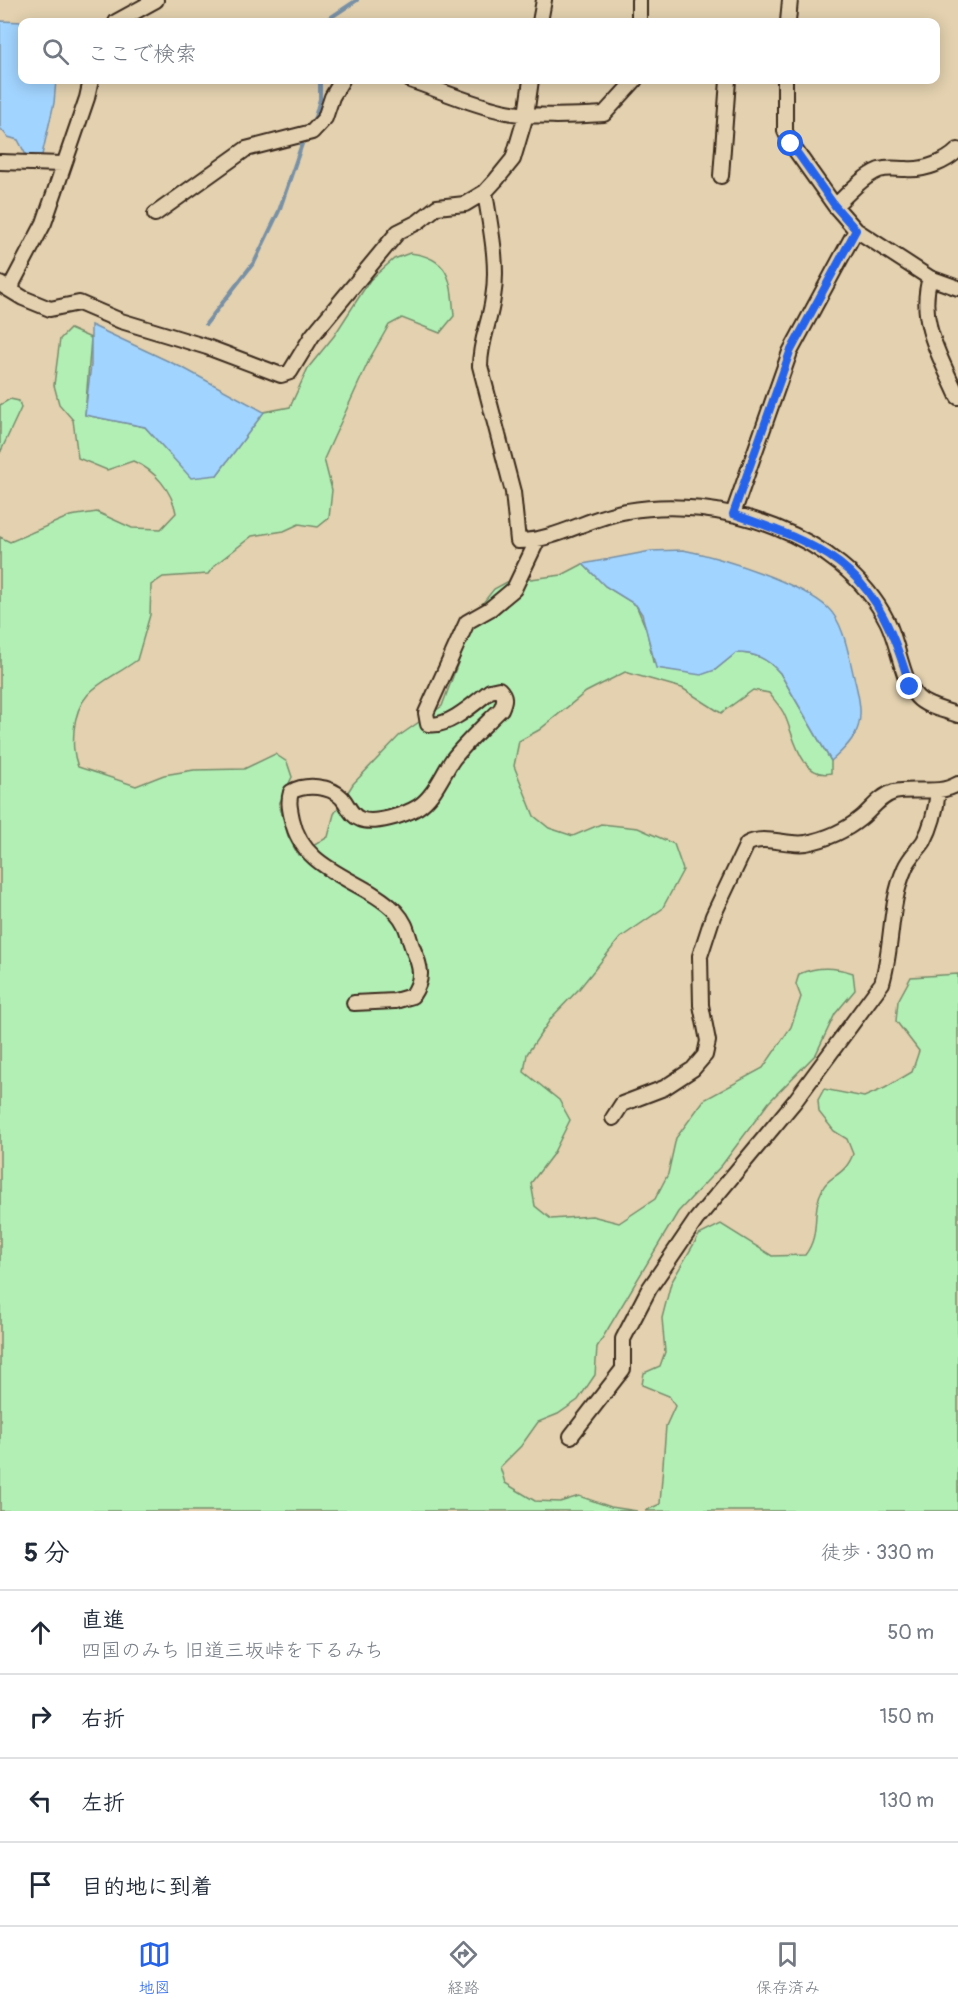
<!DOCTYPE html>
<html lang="ja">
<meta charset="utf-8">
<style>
:root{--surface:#fff;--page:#f6f6f7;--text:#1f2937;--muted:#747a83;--line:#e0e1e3;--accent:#2563eb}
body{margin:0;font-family:Pangolin,"Klee One",sans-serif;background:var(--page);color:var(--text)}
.stop{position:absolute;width:18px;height:18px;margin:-14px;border:4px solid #2563eb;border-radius:50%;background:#fff}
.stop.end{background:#2563eb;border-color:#fff;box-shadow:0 2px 6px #0008}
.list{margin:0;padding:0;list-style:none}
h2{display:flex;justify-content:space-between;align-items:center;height:78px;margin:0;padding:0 24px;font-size:26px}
h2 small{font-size:20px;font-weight:400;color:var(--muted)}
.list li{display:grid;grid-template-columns:39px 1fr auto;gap:18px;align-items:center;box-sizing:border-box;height:84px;padding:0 24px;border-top:2px solid var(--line)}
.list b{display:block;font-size:22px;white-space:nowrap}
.list p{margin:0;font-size:20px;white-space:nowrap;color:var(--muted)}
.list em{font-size:20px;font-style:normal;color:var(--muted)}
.icon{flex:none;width:33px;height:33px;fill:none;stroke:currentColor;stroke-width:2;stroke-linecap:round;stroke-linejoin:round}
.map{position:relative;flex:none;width:958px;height:1511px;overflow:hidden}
.search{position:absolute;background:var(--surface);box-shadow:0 3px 15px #0003;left:18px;right:18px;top:18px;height:66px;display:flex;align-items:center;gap:15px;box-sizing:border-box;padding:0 21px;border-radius:12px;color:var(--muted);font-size:22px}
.sheet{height:414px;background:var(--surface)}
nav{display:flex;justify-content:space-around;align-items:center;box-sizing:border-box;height:84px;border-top:2px solid var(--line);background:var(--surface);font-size:16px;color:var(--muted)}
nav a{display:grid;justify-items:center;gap:3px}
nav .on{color:var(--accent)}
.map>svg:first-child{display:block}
.green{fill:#b2efb5;stroke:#768c6a;stroke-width:1.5}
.water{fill:#a1d4ff;stroke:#7890a5;stroke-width:1.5}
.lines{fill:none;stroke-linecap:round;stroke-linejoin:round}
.stream{stroke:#7890a5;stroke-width:4}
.street-casing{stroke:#3b2a1e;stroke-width:18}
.street{stroke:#e3d1af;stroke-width:14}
.route{stroke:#2563eb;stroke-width:8}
</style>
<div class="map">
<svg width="958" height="1511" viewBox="0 0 958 1511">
<rect width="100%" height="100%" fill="#e3d1af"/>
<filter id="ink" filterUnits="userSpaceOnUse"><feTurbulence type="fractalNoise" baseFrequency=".0167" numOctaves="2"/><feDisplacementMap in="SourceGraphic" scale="12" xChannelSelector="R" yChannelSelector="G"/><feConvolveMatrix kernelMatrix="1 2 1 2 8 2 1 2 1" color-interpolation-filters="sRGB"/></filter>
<g filter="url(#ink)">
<path class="green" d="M 410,253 C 451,258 451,281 454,316 L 440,333 L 402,318 L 389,325 L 370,358 L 324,459 L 332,490 L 329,518 L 318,527 L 299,524 L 284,531 L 252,536 L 215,565 L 208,574 L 163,577 L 151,585 L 150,615 L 137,660 C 106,683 78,687 74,730 C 73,744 73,753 78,767 L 136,786 L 164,775 L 194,770 L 244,769 L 275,754 L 287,762 L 292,777 L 279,804 L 288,836 L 298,855 L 328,837 L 334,814 L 353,784 L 399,736 L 442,706 L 478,609 L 494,589 L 507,582 L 562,575 L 583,564 L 605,586 L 636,605 L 647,631 L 653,662 L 715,670 L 736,653 C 755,653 767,658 780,673 L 831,761 L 831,773 C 801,780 794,736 785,716 C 782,708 774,700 769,693 L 753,690 L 721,713 L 682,688 L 625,672 L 586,692 L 539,730 L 519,741 L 514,766 L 534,816 L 549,828 L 573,836 L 601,824 L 638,828 L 674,844 L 683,870 L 662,909 L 620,938 L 579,989 L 552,1017 L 527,1054 L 524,1072 L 559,1100 L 570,1120 L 553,1154 L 531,1183 L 535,1206 L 551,1219 L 592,1216 L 619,1223 L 655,1199 L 668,1174 L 676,1138 L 704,1100 L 763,1068 L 791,1027 L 801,997 L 796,984 L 799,974 C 817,966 835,967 853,973 L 855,990 L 835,1014 L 816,1054 L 769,1102 L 722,1165 L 678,1212 L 597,1347 L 595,1375 L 578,1400 L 558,1414 L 538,1422 L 521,1446 L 500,1467 L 505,1483 L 535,1501 L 560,1502 L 579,1496 L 611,1507 L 637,1511 L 0,1511 L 0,537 L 10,542 L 70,516 L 97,512 L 132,528 L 161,529 L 176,513 C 172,491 155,470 133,461 L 107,470 L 78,458 L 73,420 L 59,404 L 54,385 L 60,339 L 70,329 L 91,338 L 85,415 L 145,427 L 167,451 L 217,475 L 264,412 L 290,407 L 308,368 L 334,336 L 370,280 L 394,259 Z
M 10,399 L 19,401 L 21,408 L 0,453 L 0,405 Z
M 958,974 L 958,1511 L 645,1511 L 660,1504 L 666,1426 L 675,1406 L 669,1396 L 642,1385 L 644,1373 L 660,1366 L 665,1352 L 662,1318 L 671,1283 L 699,1235 L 721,1224 L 772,1256 L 805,1255 C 822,1233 810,1212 823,1188 C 830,1175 845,1176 853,1154 L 847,1139 L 834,1131 L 819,1112 L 818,1100 L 824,1089 L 864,1097 L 885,1088 L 912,1072 L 919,1051 L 896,1021 L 898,1001 L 911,977 Z"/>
<path class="water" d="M 0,21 L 23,22 L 22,80 L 56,80 L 54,103 L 42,155 L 26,155 L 18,140 L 8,137 L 0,128 Z
M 91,325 L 185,369 L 264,412 L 217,475 L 191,478 L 145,427 L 85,415 L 91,365 Z
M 683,550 C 720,557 801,583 828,608 C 845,624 849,659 855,681 C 865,721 862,734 831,761 L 780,673 C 767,658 755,653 736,653 L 715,670 L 701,675 L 656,668 L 642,614 L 636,605 L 605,586 L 583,564 L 651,551 Z"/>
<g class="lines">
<path class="stream" d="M 324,22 L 357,0
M 307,131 L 315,117 L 320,99 L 320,80
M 206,324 L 255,261 L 279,211 L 304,138"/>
<g class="street-casing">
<path id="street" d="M 639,0 L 639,22
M 116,22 L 156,0
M 540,22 L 544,0
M 788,22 L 790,0
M 410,80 C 440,90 470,104 502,111 C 532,118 573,116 604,114 L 635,80
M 785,80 L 785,131 L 791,144 L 835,206 L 856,230 L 930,278 L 958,288
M 0,162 L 62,164
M 721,176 L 728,80
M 485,192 C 490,226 499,264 493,298 C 490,322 480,341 480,366 L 513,492 L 518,541 C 556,541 589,517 627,511 C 719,494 843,534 887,621 C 898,642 902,681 917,697 C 926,707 945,710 958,715
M 835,206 C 848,194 862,177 879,170 C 889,167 896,169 906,169 C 924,171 946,162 958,150
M 155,214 L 246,149 L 312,132 L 325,118 L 332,97 L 342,80
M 930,278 C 917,321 941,358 958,397
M 0,284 L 23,298 L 50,309 L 79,303 L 121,321 L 207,347 L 281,375 L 290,372 L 312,336 L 398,232 L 418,222 L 437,207 L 465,204 L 485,192 L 496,180 L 513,159 L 526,115 L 531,80
M 12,289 L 13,282 L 44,223 L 87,98 L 91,80
M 733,514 L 790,352 L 856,230
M 354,1003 L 395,1001 L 412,996 C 424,979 421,967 413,949 C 407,934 408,925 396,912 C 363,878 303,873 292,819 C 290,809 288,802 291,792 C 305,784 330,785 342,798 C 349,806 350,815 360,819 C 374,825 405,815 418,807 C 434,797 442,775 453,759 C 467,741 485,725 501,709 C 505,700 506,696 499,689 L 490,691 C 476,702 447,729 428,724 L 426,713 L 467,622 L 490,609 L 514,589 L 537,541
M 613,1118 L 622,1104 L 664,1088 L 693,1069 L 705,1055 L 708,1041 L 701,1005 L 700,956 L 713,916 L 747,844 C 764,834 787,846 806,843 C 827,839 845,831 861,818 C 872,809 880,796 894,792 C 916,787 937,796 958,784
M 571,1436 L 623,1369 L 623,1339 L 649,1289 L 696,1220 L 795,1101 L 882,983 C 893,946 889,904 905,868 C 909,858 918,850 924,841 C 932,826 936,809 938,792"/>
</g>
<use href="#street" class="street"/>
</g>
</g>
<g class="lines" filter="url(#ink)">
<path class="route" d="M 791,144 L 835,206 L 856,230 L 790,352 L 733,514 C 841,551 877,573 910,687"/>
</g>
</svg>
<div class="stop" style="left:791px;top:144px"></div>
<div class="stop end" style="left:910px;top:687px"></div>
<div class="search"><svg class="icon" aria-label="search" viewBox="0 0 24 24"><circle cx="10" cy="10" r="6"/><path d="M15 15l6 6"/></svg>ここで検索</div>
</div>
<section class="sheet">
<h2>5 分<small>徒歩 · 330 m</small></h2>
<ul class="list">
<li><svg class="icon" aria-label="ahead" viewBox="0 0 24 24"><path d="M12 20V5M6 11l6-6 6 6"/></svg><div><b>直進</b><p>四国のみち 旧道三坂峠を下るみち</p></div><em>50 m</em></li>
<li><svg class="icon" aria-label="right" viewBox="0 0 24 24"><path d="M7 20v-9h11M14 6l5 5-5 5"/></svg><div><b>右折</b></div><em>150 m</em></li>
<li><svg class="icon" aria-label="left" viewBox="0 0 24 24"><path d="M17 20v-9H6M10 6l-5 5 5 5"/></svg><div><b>左折</b></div><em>130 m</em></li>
<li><svg class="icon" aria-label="arrive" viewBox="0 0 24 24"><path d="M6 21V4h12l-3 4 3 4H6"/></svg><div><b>目的地に到着</b></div></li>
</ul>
</section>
<nav>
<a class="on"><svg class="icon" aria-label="map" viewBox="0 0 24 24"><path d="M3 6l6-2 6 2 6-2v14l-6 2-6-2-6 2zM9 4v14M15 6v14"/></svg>地図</a>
<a><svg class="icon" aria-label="directions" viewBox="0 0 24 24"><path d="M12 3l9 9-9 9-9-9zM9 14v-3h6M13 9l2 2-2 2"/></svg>経路</a>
<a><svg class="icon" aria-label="saved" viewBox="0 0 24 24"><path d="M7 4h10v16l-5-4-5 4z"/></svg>保存済み</a>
</nav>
